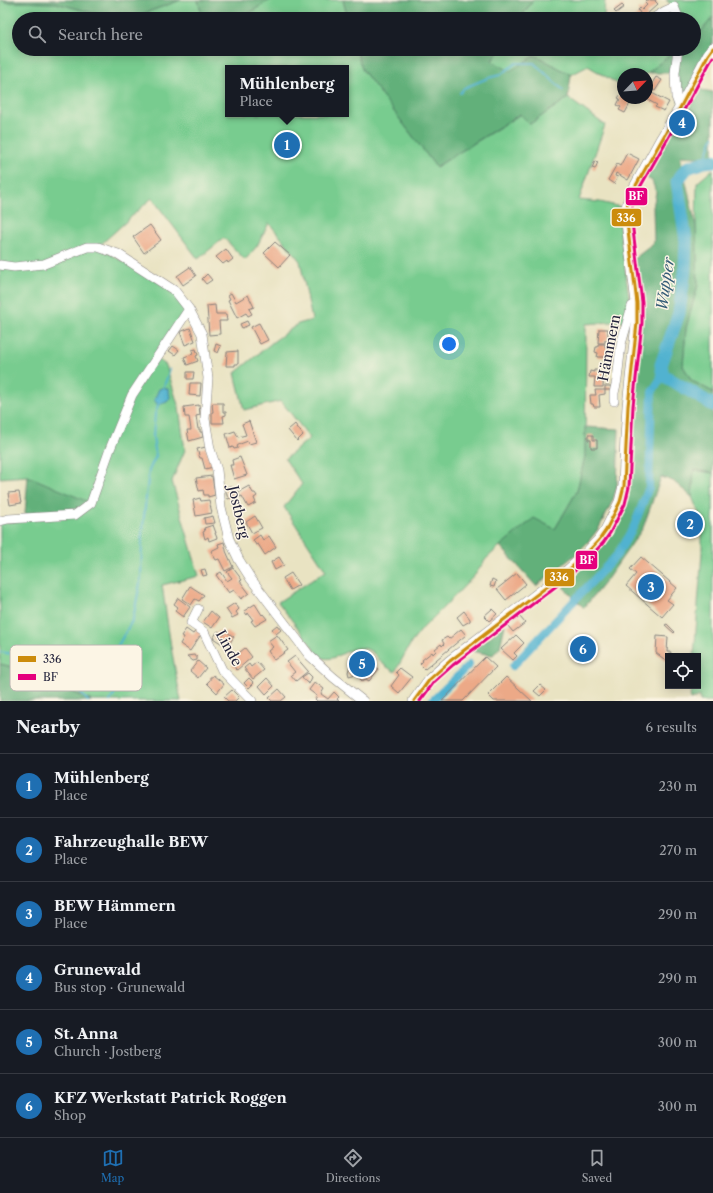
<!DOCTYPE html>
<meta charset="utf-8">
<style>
:root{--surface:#171b24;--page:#242831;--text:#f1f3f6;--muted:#9ea1a6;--line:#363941;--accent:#1f6fb2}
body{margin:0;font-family:"Libre Caslon Text",serif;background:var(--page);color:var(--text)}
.controls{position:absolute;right:12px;bottom:12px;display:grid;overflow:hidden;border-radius:0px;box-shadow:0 2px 10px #0003}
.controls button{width:36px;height:36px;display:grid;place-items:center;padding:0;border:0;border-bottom:1px solid var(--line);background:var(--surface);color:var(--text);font:20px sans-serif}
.compass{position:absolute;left:617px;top:68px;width:36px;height:36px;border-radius:50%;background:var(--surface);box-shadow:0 2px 10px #0003;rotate:65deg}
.you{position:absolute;left:449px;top:344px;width:14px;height:14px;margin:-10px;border:3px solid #fff;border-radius:50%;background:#1a73e8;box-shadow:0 0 0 6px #1a73e833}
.badge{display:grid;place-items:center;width:26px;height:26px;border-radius:50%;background:var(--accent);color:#fff;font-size:13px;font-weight:700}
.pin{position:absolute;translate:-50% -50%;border:2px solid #fff;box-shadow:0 1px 4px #0006}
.popup{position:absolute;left:225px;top:65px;width:124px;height:52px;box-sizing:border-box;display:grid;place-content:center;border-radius:0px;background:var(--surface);filter:drop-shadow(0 1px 3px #0005);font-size:13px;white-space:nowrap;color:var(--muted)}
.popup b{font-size:15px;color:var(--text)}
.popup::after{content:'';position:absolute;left:50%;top:100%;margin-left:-8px;border:8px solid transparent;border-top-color:var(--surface)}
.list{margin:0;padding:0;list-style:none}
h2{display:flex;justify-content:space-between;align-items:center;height:52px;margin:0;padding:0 16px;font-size:17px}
h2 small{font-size:13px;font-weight:400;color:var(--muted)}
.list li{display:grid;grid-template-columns:26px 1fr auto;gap:12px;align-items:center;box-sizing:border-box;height:64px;padding:0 16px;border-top:1px solid var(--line)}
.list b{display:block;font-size:15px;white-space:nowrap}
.list p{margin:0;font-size:13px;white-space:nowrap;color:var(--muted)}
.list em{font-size:13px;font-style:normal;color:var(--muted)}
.icon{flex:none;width:22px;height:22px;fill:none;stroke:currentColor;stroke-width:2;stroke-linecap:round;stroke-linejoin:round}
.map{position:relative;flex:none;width:713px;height:701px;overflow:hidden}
.search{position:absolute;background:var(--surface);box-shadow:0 2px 10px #0003;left:12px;right:12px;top:12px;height:44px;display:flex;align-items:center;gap:10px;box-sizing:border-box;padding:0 14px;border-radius:22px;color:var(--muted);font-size:15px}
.sheet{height:436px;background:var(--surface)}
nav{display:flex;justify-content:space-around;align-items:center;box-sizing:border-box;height:56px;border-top:1px solid var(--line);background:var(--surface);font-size:11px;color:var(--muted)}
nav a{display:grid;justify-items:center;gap:2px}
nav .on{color:var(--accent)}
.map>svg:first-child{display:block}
.green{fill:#78cc8f;stroke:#4d7765;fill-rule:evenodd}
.forest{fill:#62b07a;stroke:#42695a}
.water{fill:#51b2d0;stroke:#3a6a86}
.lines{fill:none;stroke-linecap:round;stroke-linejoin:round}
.stream{stroke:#51b2d0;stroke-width:2}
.canal{stroke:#51b2d0;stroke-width:8}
.river{stroke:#51b2d0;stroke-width:13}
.building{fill:#eca987}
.minor-casing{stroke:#86827e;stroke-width:10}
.major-casing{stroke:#86827e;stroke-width:12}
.minor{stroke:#fff;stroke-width:9}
.major{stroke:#fff;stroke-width:11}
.bus-1-casing{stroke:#fcf5e5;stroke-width:6}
.bus-2-casing{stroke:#fcf5e5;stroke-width:6}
.bus-1{stroke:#cc8c0c;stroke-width:3}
.bus-2{stroke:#e5007d;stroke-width:3}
.labels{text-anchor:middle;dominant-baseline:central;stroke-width:3;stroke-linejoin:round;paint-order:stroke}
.street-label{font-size:14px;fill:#22223b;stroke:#fcf5e5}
.water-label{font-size:15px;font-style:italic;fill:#355c77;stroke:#fcf5e5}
.key{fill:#fcf5e5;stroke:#bbb6b2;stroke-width:1}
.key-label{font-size:11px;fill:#22223b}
.line-badge{stroke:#fcf5e5;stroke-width:1.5}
.badge-label{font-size:11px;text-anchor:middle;font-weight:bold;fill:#fff}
</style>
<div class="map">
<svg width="713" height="701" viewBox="0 0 713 701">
<rect width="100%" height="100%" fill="#fcf5e5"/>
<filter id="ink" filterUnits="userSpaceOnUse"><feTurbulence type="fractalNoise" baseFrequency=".025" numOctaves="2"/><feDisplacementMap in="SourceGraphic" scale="8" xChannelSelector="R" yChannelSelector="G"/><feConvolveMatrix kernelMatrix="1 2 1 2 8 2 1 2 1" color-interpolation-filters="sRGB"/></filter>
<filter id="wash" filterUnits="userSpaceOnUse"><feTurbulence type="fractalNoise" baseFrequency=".012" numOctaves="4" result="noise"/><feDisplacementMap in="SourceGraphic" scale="16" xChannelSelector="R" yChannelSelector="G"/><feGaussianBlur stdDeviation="0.9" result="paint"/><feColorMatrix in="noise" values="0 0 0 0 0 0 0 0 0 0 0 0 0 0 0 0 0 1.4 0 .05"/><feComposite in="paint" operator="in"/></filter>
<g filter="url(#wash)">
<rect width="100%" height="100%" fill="#e9e3c2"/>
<path class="green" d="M 0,0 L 3,0 L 4,2 L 56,3 L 112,18 L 134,17 L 181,0 L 198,0 L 203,19 L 19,19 L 19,49 L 356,49 L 362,69 L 436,167 L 521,114 L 530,124 L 568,98 L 605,125 L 579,200 L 600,202 L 621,207 L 618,217 L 630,305 L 624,321 L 586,324 L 585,456 L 577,491 L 555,529 L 517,533 L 500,546 L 486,559 L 475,575 L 442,609 L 423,628 L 411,643 L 395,672 C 391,669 386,667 382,663 C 376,656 371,648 360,648 C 345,648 333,665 319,656 L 278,602 L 326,571 L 284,507 L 302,484 L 285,459 L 310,438 L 281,401 L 244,410 L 235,373 L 274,341 L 298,324 L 312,320 L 300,261 L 269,223 L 257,246 L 245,260 L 224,238 L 198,259 L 152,198 L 98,247 L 175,291 L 189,309 L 156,358 L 166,365 L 179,408 L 185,450 L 172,481 L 199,576 L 162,585 L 171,647 L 181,701 L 92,701 L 32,672 L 0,664 L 0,523 L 75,515 L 28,476 L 0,478 ZM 228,68 L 346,68 L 346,114 L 228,114 Z
M 270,0 L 343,0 L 348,19 L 240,19 Z
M 533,0 L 605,0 L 604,16 L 607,19 L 520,19 Z
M 666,0 L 713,0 L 713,17 L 699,34 L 694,30 L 694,19 L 652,19 L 674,7 Z
M 500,49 L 676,49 L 647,74 L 623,74 L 623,87 L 588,66 L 571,75 L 535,55 L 510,72 L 492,61 Z
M 713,169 L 713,392 L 692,381 L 683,366 L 686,328 L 698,285 L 696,226 L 697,183 Z
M 694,470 L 713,473 L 713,701 L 700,701 L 700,696 L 690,700 L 691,686 L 698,686 L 698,656 L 694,656 L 702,553 L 702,530 L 698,511 L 692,497 Z"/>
<path class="forest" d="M 3,0 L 181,0 L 134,17 L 112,18 L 56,3 L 4,2 Z
M 198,0 L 270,0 L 240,19 L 203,19 Z
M 343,0 L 533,0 L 520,19 L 348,19 Z
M 713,17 L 713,48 L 691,88 L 713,92 L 713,158 L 680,156 L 696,226 L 698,285 L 686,328 L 683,366 L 692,381 L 713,392 L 713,473 L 694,470 L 692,497 L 673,481 L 661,477 L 643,528 L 608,578 L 584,608 L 563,587 L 568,578 L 593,558 L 606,542 L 623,510 L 629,489 L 631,471 L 632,430 L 631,261 L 648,248 L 654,242 L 653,207 L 656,192 L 652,181 L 642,175 L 680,108 L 675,73 L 648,73 L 676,49 L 694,49 L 694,30 L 699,34 Z
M 356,49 L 500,49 L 492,61 L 510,71 L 535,55 L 571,75 L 568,98 L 530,124 L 520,114 L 436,167 L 362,69 Z
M 585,427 L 619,429 L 617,486 L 613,500 L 599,528 L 588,542 L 575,555 L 536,586 L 500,546 L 534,518 L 555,529 L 577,491 L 585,456 Z
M 28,476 L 91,503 L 75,515 L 25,514 Z
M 505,625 L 500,647 L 493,655 L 486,654 L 472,651 Z
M 0,664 L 32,672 L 91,701 L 0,701 Z"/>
<path class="water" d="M 164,387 L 169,390 L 170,398 L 167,402 L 158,405 L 154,400 L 159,389 Z"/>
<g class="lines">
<path class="stream" d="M 460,93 L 464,88 L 488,78 L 500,75 L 516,63 L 534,63 L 563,90
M 704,162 L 713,137
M 163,389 L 170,369
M 0,652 L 39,658 L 59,669 L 88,701
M 110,701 L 135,659 L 116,649 L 133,619 L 141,578 L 142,535 L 149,470 L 156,456 L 153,437 L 155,414 L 159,403"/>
<path class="canal" d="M 513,666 L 617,555 L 634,526 L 649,487 L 652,392 L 663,375
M 432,701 L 469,665"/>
<path class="river" d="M 713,161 L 704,162 L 687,168 L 677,181 L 686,241 L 685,269 L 679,313 L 661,365 L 663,375 L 713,405"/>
</g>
<g id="blocks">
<path class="building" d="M 646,0 L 656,0 L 655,1 L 658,4 L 646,15 L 648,17 L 646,19 L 632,19 L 640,13 L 638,10 L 640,8 L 642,10 L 647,5 L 645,3 L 647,1 Z
M 622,5 L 624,7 L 616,13 L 614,11 Z
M 656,77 L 662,80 L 655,91 L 649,88 Z
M 650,92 L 669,102 L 664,111 L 655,107 L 657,105 L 644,98 L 647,98 Z
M 621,94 L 623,95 L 623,98 L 628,98 L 632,100 L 625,113 L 619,110 L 621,107 L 617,105 L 620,99 L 618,98 Z
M 627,153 L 639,159 L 628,180 L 616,173 L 615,176 L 618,177 L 614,184 L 608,180 L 617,164 L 620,166 Z
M 595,161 L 598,162 L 595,169 L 592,168 Z
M 150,225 L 161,240 L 144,253 L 133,237 Z
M 275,242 L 290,255 L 279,267 L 264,253 Z
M 226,249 L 233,259 L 228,263 L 227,261 L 223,264 L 216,257 Z
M 190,267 L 196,276 L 183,285 L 177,276 Z
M 207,274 L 212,280 L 206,284 L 202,279 Z
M 231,293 L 236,302 L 248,295 L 254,307 L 249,309 L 252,314 L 248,316 L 246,313 L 237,318 L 228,300 L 230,299 L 228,295 Z
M 215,305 L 216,314 L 226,314 L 227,321 L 219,321 L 220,334 L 209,335 L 207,306 Z
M 247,321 L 249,325 L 242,328 L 240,324 Z
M 259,323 L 268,340 L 260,344 L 251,327 Z
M 190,328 L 195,341 L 185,345 L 180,332 Z
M 599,329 L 608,329 L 608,340 L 605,340 L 605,343 L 598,343 Z
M 216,344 L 221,346 L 218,353 L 214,351 Z
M 598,344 L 605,344 L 605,347 L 608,347 L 608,357 L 597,357 L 598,353 L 595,352 L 596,347 L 598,347 Z
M 173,346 L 179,350 L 175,355 L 169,351 Z
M 196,349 L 198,355 L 196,356 L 198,361 L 187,365 L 184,357 L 193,354 L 192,350 Z
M 238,351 L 238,364 L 235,364 L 235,366 L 226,366 L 227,352 Z
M 594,370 L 597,370 L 597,372 L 604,372 L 603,387 L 594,387 L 595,377 L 589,377 L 590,371 L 594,372 Z
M 187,372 L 194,372 L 193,379 L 187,379 Z
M 190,383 L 201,383 L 200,396 L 189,395 Z
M 605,386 L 611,386 L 611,390 L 605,390 L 605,394 L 599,395 L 600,407 L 594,407 L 593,404 L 591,404 L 590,395 L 596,395 L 595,390 L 605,390 Z
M 213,403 L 223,403 L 223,412 L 226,412 L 226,415 L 223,416 L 224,423 L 212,423 L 212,412 L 213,412 L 212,404 Z
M 199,405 L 200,415 L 196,416 L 198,429 L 200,429 L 200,432 L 202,432 L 203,437 L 189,441 L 187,430 L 191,430 L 190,423 L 189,417 L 185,417 L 184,407 Z
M 249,421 L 256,442 L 249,444 L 248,441 L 240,444 L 237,446 L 238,448 L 234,449 L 233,447 L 230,448 L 226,434 L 235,431 L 238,437 L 246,435 L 242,424 Z
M 295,424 L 303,435 L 297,441 L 288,430 Z
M 588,435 L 593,435 L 593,440 L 597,440 L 597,448 L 591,448 L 591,440 L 588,440 Z
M 206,447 L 213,467 L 205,469 L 202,458 L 200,458 L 197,449 Z
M 240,457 L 247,475 L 234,479 L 230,465 L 233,465 L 232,460 Z
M 212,476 L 215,495 L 208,497 L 208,495 L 204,495 L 203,490 L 199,491 L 196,478 Z
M 231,486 L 234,497 L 228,499 L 225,488 Z
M 249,486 L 253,493 L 255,493 L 257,496 L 254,498 L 256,503 L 248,507 L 242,496 L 240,497 L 238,492 Z
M 19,492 L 21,503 L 10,505 L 8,493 Z
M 200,498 L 201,501 L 209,500 L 212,513 L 196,516 L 193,500 Z
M 213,516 L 215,523 L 205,524 L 204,518 Z
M 255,516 L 262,528 L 252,533 L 246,522 Z
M 682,517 L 699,520 L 698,530 L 681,528 Z
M 213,525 L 216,533 L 215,533 L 217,538 L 209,541 L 208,537 L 205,539 L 203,532 L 205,531 L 204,528 Z
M 260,535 L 263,540 L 269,536 L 276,547 L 265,555 L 258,544 L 256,545 L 253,540 Z
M 224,542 L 226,550 L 226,551 L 233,567 L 225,571 L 219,559 L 216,560 L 211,551 L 219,547 L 218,544 Z
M 279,557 L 284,565 L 275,570 L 271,562 Z
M 641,557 L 677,588 L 667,600 L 673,604 L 662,617 L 626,586 L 636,574 L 630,569 Z
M 233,568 L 242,580 L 240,581 L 249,593 L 241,599 L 234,590 L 229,593 L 216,575 L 221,572 L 227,581 L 232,578 L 227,572 Z
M 205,569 L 207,575 L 203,576 L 201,570 Z
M 291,573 L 299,585 L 290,590 L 283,578 Z
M 517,573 L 526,584 L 506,600 L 497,589 Z
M 492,579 L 496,581 L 494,587 L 490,586 Z
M 190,586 L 204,595 L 199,601 L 195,599 L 191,605 L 182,599 Z
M 178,598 L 190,607 L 183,617 L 175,611 L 178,607 L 174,604 Z
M 235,603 L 239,609 L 236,612 L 238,615 L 232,618 L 226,609 Z
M 255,604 L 262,615 L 263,614 L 267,619 L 255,626 L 251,621 L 253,620 L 248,613 L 247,615 L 244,611 Z
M 492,609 L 497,614 L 489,621 L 484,616 Z
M 211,611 L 219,618 L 212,628 L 203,622 Z
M 464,611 L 470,619 L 470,621 L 463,625 L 457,617 Z
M 520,617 L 525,623 L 513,632 L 508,626 Z
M 667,624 L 675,632 L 674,633 L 665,625 Z
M 277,625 L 281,630 L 276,634 L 272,629 Z
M 186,629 L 193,634 L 197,629 L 202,633 L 190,651 L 180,644 L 184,637 L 181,636 Z
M 461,629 L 466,635 L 425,669 L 420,664 L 423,661 L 422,660 L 432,652 L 433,654 L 436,651 L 435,649 L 441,644 L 442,646 L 444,644 L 442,640 L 447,637 L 449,639 Z
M 218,631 L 224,635 L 226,631 L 234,637 L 227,647 L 213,638 Z
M 277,635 L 288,650 L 274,660 L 268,651 L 273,647 L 268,641 Z
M 516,635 L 524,643 L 514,653 L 517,656 L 513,660 L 501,649 Z
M 657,636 L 668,637 L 667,652 L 671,652 L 670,656 L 668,656 L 668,662 L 656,653 Z
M 583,641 L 589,646 L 592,643 L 595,645 L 581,660 L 572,653 Z
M 245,648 L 252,657 L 237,670 L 232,665 L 237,661 L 234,657 Z
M 194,655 L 197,657 L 197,660 L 193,661 L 187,656 Z
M 295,656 L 308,671 L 296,681 L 291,675 L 295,672 L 287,662 Z
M 359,656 L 368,659 L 379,669 L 369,681 L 366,679 L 362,681 L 356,674 L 349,676 L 348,672 L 352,660 Z
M 485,657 L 496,667 L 463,701 L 442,701 Z
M 198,661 L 206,668 L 198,678 L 190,671 Z
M 257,662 L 264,670 L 253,679 L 244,668 L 249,664 L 251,667 Z
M 400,668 L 412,677 L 399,693 L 391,686 L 399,675 L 396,672 Z
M 308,673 L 312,677 L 309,684 L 306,682 L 302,677 Z
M 213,675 L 224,684 L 217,693 L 207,683 L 210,680 L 210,677 L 212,677 Z
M 506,677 L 532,701 L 494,701 L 488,695 Z
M 249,678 L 254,683 L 249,688 L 244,683 Z
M 267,678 L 274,686 L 266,694 L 259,686 Z
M 315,682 L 324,689 L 321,694 L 328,699 L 334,692 L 339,697 L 337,699 L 339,701 L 317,701 L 315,699 L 317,696 L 309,690 Z
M 540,685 L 546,690 L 540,696 L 534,691 Z
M 279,689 L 286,697 L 281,701 L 272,701 L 269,698 Z
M 232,690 L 239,697 L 235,701 L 228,701 L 224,697 Z"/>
</g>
</g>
<g filter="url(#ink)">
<use href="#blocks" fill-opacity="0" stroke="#86827e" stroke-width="1"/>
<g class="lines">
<g class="minor-casing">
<path id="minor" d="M 652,19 L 665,11 L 674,7 L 679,19
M 678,49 L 675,73 L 676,97 L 680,108
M 0,265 L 14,267 L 44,264 L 87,247 L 98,247 L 118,254 L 175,291 L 189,309 L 202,334 L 208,378 L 205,419 L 210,449 L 217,470 L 221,507 L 229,539 L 239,560 L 251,579 L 309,655 L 333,677 L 363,701
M 614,401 L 614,393 L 617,380 L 621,344 L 632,306 L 637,303
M 0,521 L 8,519 L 75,515 L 91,503 L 110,449 L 132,395 L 189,309
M 198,609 L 191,623 L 204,632 L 222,670 L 252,701"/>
</g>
<g class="major-casing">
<path id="major" d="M 414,701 L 430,679 L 450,661 L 565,573 L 583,557 L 599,540 L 606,530 L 620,502 L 624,486 L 626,437 L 628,406 L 637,323 L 637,303 L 626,214 L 628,203 L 635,187 L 662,138 L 680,108 L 708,55 L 713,48"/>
</g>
<use href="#minor" class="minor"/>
<use href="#major" class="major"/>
<g class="bus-1-casing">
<path id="bus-1" d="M 414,701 L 430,679 L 450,661 L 565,573 L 583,557 L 599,540 L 606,530 L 620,502 L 624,486 L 628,406 L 637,323 L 637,303 L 626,214 L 628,203 L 635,187 L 680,108 L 708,55 L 713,48"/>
</g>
<g class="bus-2-casing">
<path id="bus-2" d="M 420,701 L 434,682 L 453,665 L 568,577 L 586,561 L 603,543 L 610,533 L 625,504 L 629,487 L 633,406 L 642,323 L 642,302 L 631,214 L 633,204 L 639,189 L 684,110 L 713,57"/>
</g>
<use href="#bus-1" class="bus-1"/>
<use href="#bus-2" class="bus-2"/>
</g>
</g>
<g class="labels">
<g class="street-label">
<text transform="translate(609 348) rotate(-79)">Hämmern</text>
<text transform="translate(239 512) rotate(77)">Jostberg</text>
<text transform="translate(229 648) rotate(61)">Linde</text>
</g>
<g class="water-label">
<text transform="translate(665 284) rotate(-82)">Wupper</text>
</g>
</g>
<rect x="10" y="645" width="132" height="46" rx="6" class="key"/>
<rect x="18" y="656" width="18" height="6" fill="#cc8c0c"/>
<rect x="18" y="674" width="18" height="6" fill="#e5007d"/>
<g class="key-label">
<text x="43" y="663">336</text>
<text x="43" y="681">BF</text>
</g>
<g class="line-badge">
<rect x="625" y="187" width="23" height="19" rx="4" fill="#e5007d"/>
<rect x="611" y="208" width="31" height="19" rx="4" fill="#cc8c0c"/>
<rect x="575" y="550" width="23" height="20" rx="4" fill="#e5007d"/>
<rect x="544" y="568" width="31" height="19" rx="4" fill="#cc8c0c"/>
</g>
<g class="badge-label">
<text x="636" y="200">BF</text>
<text x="626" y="222">336</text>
<text x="587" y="564">BF</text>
<text x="559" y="581">336</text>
</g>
</svg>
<div class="controls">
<button><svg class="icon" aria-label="locate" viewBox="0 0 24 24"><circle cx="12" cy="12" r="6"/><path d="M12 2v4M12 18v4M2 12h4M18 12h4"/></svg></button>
</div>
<svg class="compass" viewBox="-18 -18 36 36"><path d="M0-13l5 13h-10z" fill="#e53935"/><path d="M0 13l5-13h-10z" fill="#9ea1a6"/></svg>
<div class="you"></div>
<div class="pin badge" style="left:287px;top:145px">1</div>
<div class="popup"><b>Mühlenberg</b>Place</div>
<div class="pin badge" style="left:690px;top:524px">2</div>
<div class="pin badge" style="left:651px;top:587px">3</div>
<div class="pin badge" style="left:682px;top:123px">4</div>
<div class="pin badge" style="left:362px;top:664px">5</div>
<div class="pin badge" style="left:583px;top:649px">6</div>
<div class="search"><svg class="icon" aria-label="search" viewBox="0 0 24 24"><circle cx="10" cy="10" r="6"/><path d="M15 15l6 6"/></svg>Search here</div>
</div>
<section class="sheet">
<h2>Nearby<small>6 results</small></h2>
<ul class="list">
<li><span class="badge">1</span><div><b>Mühlenberg</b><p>Place</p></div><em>230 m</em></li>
<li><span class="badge">2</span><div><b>Fahrzeughalle BEW</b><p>Place</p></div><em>270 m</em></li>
<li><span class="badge">3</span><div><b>BEW Hämmern</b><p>Place</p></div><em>290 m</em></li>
<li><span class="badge">4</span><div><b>Grunewald</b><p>Bus stop · Grunewald</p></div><em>290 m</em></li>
<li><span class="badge">5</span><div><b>St. Anna</b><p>Church · Jostberg</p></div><em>300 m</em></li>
<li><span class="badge">6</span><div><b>KFZ Werkstatt Patrick Roggen</b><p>Shop</p></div><em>300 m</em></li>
</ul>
</section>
<nav>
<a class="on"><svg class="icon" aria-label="map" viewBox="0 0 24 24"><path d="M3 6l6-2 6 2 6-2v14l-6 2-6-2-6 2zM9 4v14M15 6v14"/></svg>Map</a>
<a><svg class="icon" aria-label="directions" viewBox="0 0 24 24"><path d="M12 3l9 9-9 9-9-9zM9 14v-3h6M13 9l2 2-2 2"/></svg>Directions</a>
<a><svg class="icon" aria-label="saved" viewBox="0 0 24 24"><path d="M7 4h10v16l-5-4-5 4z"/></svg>Saved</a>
</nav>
